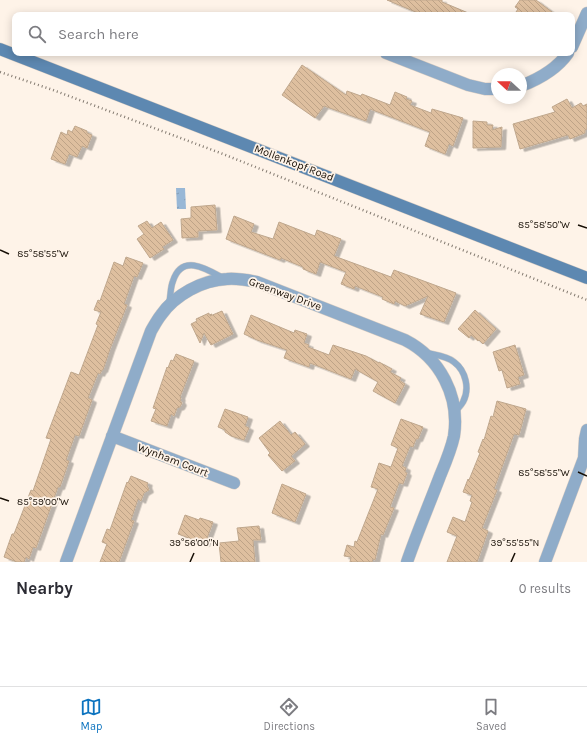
<!DOCTYPE html>
<meta charset="utf-8">
<style>
:root{--surface:#fff;--page:#f7f7f7;--text:#2b2b33;--muted:#7c7c81;--line:#e1e1e2;--accent:#0c73bf}
body{margin:0;font-family:Karla,sans-serif;background:var(--page);color:var(--text)}
.compass{position:absolute;left:491px;top:68px;width:36px;height:36px;border-radius:50%;background:var(--surface);box-shadow:0 2px 10px #0003;rotate:291deg}
.list{margin:0;padding:0;list-style:none}
h2{display:flex;justify-content:space-between;align-items:center;height:52px;margin:0;padding:0 16px;font-size:17px}
h2 small{font-size:13px;font-weight:400;color:var(--muted)}
.icon{flex:none;width:22px;height:22px;fill:none;stroke:currentColor;stroke-width:2;stroke-linecap:round;stroke-linejoin:round}
.map{position:relative;flex:none;width:587px;height:562px;overflow:hidden}
.search{position:absolute;background:var(--surface);box-shadow:0 2px 10px #0003;left:12px;right:12px;top:12px;height:44px;display:flex;align-items:center;gap:10px;box-sizing:border-box;padding:0 14px;border-radius:8px;color:var(--muted);font-size:15px}
.sheet{height:124px;background:var(--surface)}
nav{display:flex;justify-content:space-around;align-items:center;box-sizing:border-box;height:56px;border-top:1px solid var(--line);background:var(--surface);font-size:11px;color:var(--muted)}
nav a{display:grid;justify-items:center;gap:2px}
nav .on{color:var(--accent)}
.map>svg:first-child{display:block}
.water{fill:url(#water-ripples)}
.building{fill:url(#building-back-hatch);stroke:#bfa78d;filter:url(#shadow)}
.lines{fill:none;stroke-linecap:round;stroke-linejoin:round}
.lane-casing{stroke:#d9cec4;stroke-width:7}
.street-casing{stroke:#d9cec4;stroke-width:13}
.secondary-casing{stroke:#d9cec4;stroke-width:13}
.path{stroke:#837a70;stroke-width:2.5;stroke-dasharray:1 3;stroke-linecap:butt}
.lane{stroke:#8facc9;stroke-width:6}
.street{stroke:#8facc9;stroke-width:12}
.secondary{stroke:#5d88b1;stroke-width:12}
.ticks{fill:none;stroke:#160e05;stroke-width:1.5}
.labels{text-anchor:middle;dominant-baseline:central;stroke-width:3.5;stroke-linejoin:round;paint-order:stroke}
.street-label{font-size:11px;fill:#160e05;stroke:#fef3e8}
.ticks-label{font-size:10px;text-anchor:middle;fill:#160e05;stroke:#fef3e8;stroke-width:3.5;stroke-linejoin:round;paint-order:stroke}
</style>
<div class="map">
<svg width="587" height="562" viewBox="0 0 587 562">
<defs>
<pattern id="water-ripples" width="26" height="14" patternUnits="userSpaceOnUse"><rect width="26" height="14" fill="#98b7d6"/><path d="M2 4q2-2 4 0t4 0M15 11q2-2 4 0t4 0" fill="none" stroke="#829cb6"/></pattern>
<pattern id="building-back-hatch" width="6" height="6" patternUnits="userSpaceOnUse"><rect width="6" height="6" fill="#debf9f"/><path d="M-1 5l2 2M0 0l6 6M5-1l2 2" fill="none" stroke="#bea387"/></pattern>
<filter id="shadow"><feDropShadow dx="4.5" dy="2.5" stdDeviation="0" flood-color="#0004"/></filter>
</defs>
<rect width="100%" height="100%" fill="#fef3e8"/>
<path class="water" d="M 176,188 L 185,188 L 186,209 L 177,209 Z"/>
<path class="building" d="M 387,0 L 442,0 L 442,2 L 473,15 L 423,15 Z
M 520,0 L 536,0 L 556,15 L 514,15 L 518,9 L 515,7 Z
M 302,65 L 346,95 L 347,91 L 361,96 L 362,94 L 390,105 L 395,92 L 407,97 L 406,99 L 412,101 L 410,105 L 431,113 L 432,109 L 463,118 L 453,146 L 449,144 L 445,154 L 425,146 L 430,132 L 370,109 L 366,121 L 324,106 L 315,118 L 282,95 Z
M 567,99 L 572,108 L 581,103 L 583,106 L 587,104 L 587,129 L 585,130 L 585,133 L 570,139 L 568,135 L 520,149 L 513,124 L 555,112 L 552,107 Z
M 473,121 L 487,122 L 487,125 L 493,125 L 492,130 L 502,127 L 501,147 L 473,148 Z
M 75,126 L 87,131 L 87,133 L 92,135 L 87,148 L 82,146 L 77,157 L 69,154 L 65,164 L 51,159 L 61,132 L 67,135 L 68,130 L 72,132 Z
M 215,205 L 217,230 L 198,231 L 198,237 L 182,238 L 181,219 L 191,218 L 191,207 Z
M 234,216 L 254,224 L 251,232 L 273,239 L 279,222 L 315,236 L 317,230 L 341,239 L 334,256 L 391,277 L 394,270 L 456,293 L 444,322 L 420,314 L 428,296 L 405,306 L 395,301 L 394,304 L 382,299 L 383,297 L 355,286 L 354,289 L 341,284 L 346,272 L 320,262 L 316,274 L 303,269 L 303,267 L 281,258 L 280,260 L 226,239 Z
M 147,221 L 152,228 L 161,222 L 173,240 L 162,247 L 164,249 L 150,258 L 137,239 L 144,234 L 138,226 Z
M 126,257 L 143,263 L 137,277 L 134,276 L 124,304 L 127,305 L 110,349 L 103,370 L 102,370 L 100,374 L 98,373 L 88,398 L 92,400 L 79,436 L 75,435 L 66,460 L 69,461 L 60,487 L 58,487 L 36,548 L 33,547 L 29,559 L 26,557 L 24,562 L 17,562 L 4,557 L 12,534 L 14,534 L 31,490 L 33,491 L 51,439 L 46,438 L 71,372 L 79,375 L 98,325 L 96,324 L 101,312 L 94,310 L 98,300 L 100,301 L 114,262 L 123,266 Z
M 475,310 L 496,329 L 483,344 L 479,340 L 478,341 L 471,335 L 469,338 L 458,329 Z
M 222,311 L 233,334 L 211,345 L 204,333 L 200,343 L 191,324 L 197,321 L 196,319 L 209,313 L 209,315 L 212,314 L 210,316 Z
M 251,315 L 294,333 L 295,330 L 307,334 L 304,343 L 309,345 L 308,347 L 329,355 L 333,345 L 366,356 L 379,363 L 379,362 L 392,369 L 390,372 L 401,378 L 399,380 L 405,384 L 395,403 L 373,391 L 378,382 L 355,369 L 351,379 L 310,363 L 309,367 L 284,358 L 287,350 L 257,340 L 244,334 Z
M 515,345 L 524,375 L 518,377 L 520,384 L 507,388 L 502,370 L 499,371 L 493,352 Z
M 176,354 L 194,361 L 180,397 L 181,398 L 180,400 L 182,403 L 180,407 L 177,408 L 174,416 L 171,414 L 167,426 L 151,421 L 156,409 L 153,408 L 167,367 L 168,368 L 171,360 L 173,361 Z
M 497,401 L 526,409 L 519,435 L 514,434 L 494,489 L 497,490 L 482,528 L 488,531 L 477,562 L 447,562 L 457,536 L 447,532 L 453,517 L 465,522 L 472,502 L 470,501 L 472,495 L 463,492 L 468,479 L 469,480 L 480,453 L 478,452 L 483,439 L 484,440 L 491,416 L 493,417 Z
M 225,409 L 248,417 L 245,426 L 249,428 L 244,440 L 231,436 L 225,432 L 225,430 L 218,427 Z
M 401,419 L 423,427 L 418,439 L 416,439 L 413,447 L 410,446 L 402,466 L 406,468 L 405,472 L 407,473 L 403,484 L 399,483 L 390,507 L 394,508 L 383,535 L 381,534 L 375,560 L 373,559 L 372,562 L 350,562 L 351,557 L 344,556 L 347,545 L 354,547 L 355,541 L 357,542 L 378,489 L 371,487 L 379,463 L 391,467 L 398,448 L 391,445 Z
M 280,421 L 291,435 L 295,432 L 305,444 L 291,456 L 295,461 L 282,471 L 268,455 L 270,453 L 259,438 Z
M 131,476 L 148,483 L 147,485 L 149,490 L 144,493 L 141,501 L 138,499 L 131,520 L 134,521 L 119,562 L 100,562 L 107,544 L 102,542 L 107,529 L 110,530 L 127,482 L 128,483 Z
M 282,484 L 306,494 L 295,522 L 272,513 Z
M 185,515 L 199,520 L 200,518 L 213,522 L 205,544 L 178,534 Z
M 259,526 L 261,540 L 253,540 L 255,562 L 221,562 L 219,543 L 239,541 L 237,528 Z"/>
<g class="lines">
<g class="lane-casing">
<path id="lane" d="M 169,303 C 171,296 170,288 173,281 C 182,253 207,269 223,278
M 427,353 C 435,355 447,356 454,362 C 466,371 470,389 463,402 C 461,406 457,409 455,412"/>
</g>
<g class="street-casing">
<path id="street" d="M 572,47 L 587,13
M 386,53 L 468,85 L 485,89 L 497,89
M 521,86 C 539,79 557,69 568,53
M 112,436 L 234,483
M 66,562 L 151,331 C 154,326 157,320 161,315 C 175,295 202,280 227,279 C 237,278 247,280 257,282 L 405,340 C 440,358 460,396 454,436 C 451,450 445,464 440,476 C 429,505 417,533 407,562
M 545,562 L 584,458 L 585,439 L 587,430"/>
</g>
<g class="secondary-casing">
<path id="secondary" d="M 0,49 L 587,278"/>
</g>
<path class="path" d="M 0,72 L 53,90 L 223,154 L 587,300"/>
<use href="#lane" class="lane"/>
<use href="#street" class="street"/>
<use href="#secondary" class="secondary"/>
</g>
<path class="ticks" d="M 578,225 L 587,228M 0,250 L 9,254M 578,472 L 587,476M 0,498 L 9,501M 190,562 L 194,553M 511,562 L 515,553"/>
<g class="labels">
<g class="street-label">
<text transform="translate(294 163) rotate(21)">Mollenkopf Road</text>
<text transform="translate(285 294) rotate(20)">Greenway Drive</text>
<text transform="translate(173 460) rotate(21)">Wynham Court</text>
</g>
</g>
<g class="ticks-label">
<text x="544" y="228">85°58'50"W</text>
<text x="43" y="257">85°58'55"W</text>
<text x="544" y="476">85°58'55"W</text>
<text x="43" y="505">85°59'00"W</text>
<text x="194" y="546">39°56'00"N</text>
<text x="515" y="546">39°55'55"N</text>
</g>
</svg>
<svg class="compass" viewBox="-18 -18 36 36"><path d="M0-13l5 13h-10z" fill="#e53935"/><path d="M0 13l5-13h-10z" fill="#7c7c81"/></svg>
<div class="search"><svg class="icon" aria-label="search" viewBox="0 0 24 24"><circle cx="10" cy="10" r="6"/><path d="M15 15l6 6"/></svg>Search here</div>
</div>
<section class="sheet">
<h2>Nearby<small>0 results</small></h2>
<ul class="list">
</ul>
</section>
<nav>
<a class="on"><svg class="icon" aria-label="map" viewBox="0 0 24 24"><path d="M3 6l6-2 6 2 6-2v14l-6 2-6-2-6 2zM9 4v14M15 6v14"/></svg>Map</a>
<a><svg class="icon" aria-label="directions" viewBox="0 0 24 24"><path d="M12 3l9 9-9 9-9-9zM9 14v-3h6M13 9l2 2-2 2"/></svg>Directions</a>
<a><svg class="icon" aria-label="saved" viewBox="0 0 24 24"><path d="M7 4h10v16l-5-4-5 4z"/></svg>Saved</a>
</nav>
